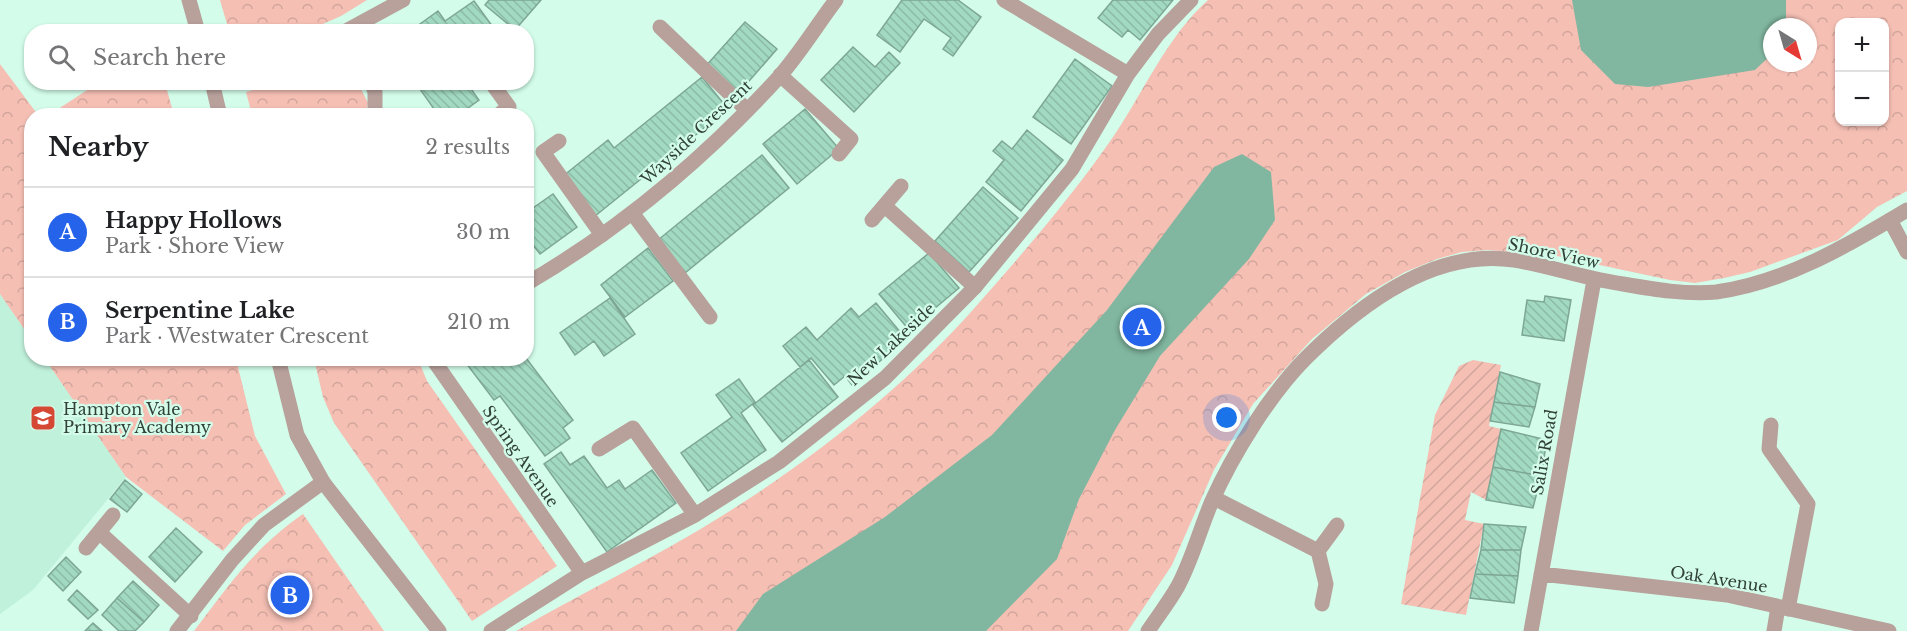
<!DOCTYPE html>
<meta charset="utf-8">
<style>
:root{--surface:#fff;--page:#f2f2f2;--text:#202124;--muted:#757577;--line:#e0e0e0;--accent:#2563eb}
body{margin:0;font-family:"Libre Baskerville",serif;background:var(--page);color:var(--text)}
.controls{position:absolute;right:18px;top:18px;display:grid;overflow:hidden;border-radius:12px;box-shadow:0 2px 4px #0004}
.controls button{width:54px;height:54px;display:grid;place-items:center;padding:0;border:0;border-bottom:2px solid var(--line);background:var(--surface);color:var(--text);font:30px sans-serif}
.compass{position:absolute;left:1763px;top:18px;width:54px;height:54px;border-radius:50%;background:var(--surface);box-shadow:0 2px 4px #0004;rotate:143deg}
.you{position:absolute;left:1227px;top:418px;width:21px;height:21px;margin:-15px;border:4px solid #fff;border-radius:50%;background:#1a73e8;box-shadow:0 0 0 9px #1a73e833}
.badge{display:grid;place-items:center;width:39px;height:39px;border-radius:50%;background:var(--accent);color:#fff;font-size:20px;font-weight:700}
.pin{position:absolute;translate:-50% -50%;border:3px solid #fff;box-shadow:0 2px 6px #0006}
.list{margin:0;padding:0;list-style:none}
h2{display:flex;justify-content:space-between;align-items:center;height:78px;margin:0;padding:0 24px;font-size:26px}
h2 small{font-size:20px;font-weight:400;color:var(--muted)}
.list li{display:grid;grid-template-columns:39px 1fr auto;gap:18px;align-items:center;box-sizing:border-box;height:90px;padding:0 24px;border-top:2px solid var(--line)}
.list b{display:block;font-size:22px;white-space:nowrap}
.list p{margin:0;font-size:20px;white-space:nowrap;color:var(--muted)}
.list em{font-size:20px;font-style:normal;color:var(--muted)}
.icon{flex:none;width:33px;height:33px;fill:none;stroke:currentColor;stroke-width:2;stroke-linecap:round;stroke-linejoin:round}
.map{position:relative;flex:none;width:1907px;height:631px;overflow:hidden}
.search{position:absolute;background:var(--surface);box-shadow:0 2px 4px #0004;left:24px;top:24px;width:510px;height:66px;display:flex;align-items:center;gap:15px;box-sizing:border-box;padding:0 21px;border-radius:24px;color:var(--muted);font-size:22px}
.panel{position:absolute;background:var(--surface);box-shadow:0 2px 4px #0004;left:24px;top:108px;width:510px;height:258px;border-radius:24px}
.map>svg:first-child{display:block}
.built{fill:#c0f1db}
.park{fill:url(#park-crowns);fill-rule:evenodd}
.garden{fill:url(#garden-furrows)}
.water{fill:#81b7a0}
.building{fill:url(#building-back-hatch);stroke:#7ea695;stroke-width:1.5}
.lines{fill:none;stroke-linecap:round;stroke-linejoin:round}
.service{stroke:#b8a09b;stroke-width:15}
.minor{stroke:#b8a09b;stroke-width:15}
.tertiary{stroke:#b8a09b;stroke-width:15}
.labels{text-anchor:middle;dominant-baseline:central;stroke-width:4.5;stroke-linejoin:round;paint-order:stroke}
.street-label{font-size:16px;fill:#31413a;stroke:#d3fdea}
.poi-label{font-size:16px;fill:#31413a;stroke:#d3fdea;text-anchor:start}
</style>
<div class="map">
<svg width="1907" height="631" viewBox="0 0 1907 631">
<defs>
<pattern id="park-crowns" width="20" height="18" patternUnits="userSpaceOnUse" patternTransform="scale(1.5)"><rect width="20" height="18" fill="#f5bfb4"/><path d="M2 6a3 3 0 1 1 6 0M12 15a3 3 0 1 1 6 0" fill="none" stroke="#d2a59c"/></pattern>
<pattern id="garden-furrows" width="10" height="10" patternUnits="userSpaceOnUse" patternTransform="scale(1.5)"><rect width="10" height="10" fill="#f5bfb4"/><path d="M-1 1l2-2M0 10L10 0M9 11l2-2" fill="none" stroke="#d2a59c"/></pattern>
<pattern id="building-back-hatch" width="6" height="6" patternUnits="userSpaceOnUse" patternTransform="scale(1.5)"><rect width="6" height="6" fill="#a2d9c1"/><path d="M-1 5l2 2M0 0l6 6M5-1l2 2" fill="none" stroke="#8cbba7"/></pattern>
</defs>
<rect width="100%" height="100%" fill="#d3fdea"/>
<path class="built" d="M 0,294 L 31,339 L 32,358 L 45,359 L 126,477 L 33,590 L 0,614 Z"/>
<path class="park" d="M 220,0 L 367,0 L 341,16 L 307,31 L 229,31 Z
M 1208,0 L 1907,0 L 1907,191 L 1877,207 L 1838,240 L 1750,272 L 1724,278 L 1695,283 L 1670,280 L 1557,256 L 1488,250 L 1462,252 L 1437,259 L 1405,272 L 1366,294 L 1312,339 L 1253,404 L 1214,470 L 1172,565 L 1128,631 L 516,631 C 585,591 657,557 725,514 C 815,458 908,384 978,304 C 1025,251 1073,195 1113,137 C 1145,90 1166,38 1208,0 ZM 1840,22 L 1884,22 L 1884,122 L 1840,122 ZM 1772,27 L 1808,27 L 1808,63 L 1772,63 Z
M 0,64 L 38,115 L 32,116 L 31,339 L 0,294 Z
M 98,83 L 165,83 L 174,115 L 49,115 Z
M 275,83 L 358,83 L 368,103 L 365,115 L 252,115 L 246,92 Z
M 45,359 L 236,359 L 255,436 L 286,494 L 245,525 L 223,551 L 126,477 Z
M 314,359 L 418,359 L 427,381 L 557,566 L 472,621 L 334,423 L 323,397 Z
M 303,514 L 384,631 L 194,631 C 229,585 255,547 303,514 Z"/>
<path class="garden" d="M 1473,360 L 1501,365 L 1489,426 L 1501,429 L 1486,500 L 1471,492 L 1465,520 L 1484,524 L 1466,615 L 1401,604 L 1435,415 L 1459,366 Z"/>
<path class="water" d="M 1572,0 L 1786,0 L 1786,27 L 1772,27 L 1772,54 L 1755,70 L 1648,87 L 1615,84 L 1581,50 Z
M 1242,154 L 1271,172 L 1275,220 L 1249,259 L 1160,356 L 1115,430 L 1079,499 L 1057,559 L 986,631 L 736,631 L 763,594 L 885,517 L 992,435 L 1107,310 L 1214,167 Z"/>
<path class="building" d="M 489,0 L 541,0 L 515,30 L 485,5 Z
M 902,0 L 958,0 L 981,17 L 953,56 L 943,49 L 951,38 L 924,19 L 900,52 L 877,35 Z
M 1113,0 L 1173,0 L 1140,40 L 1128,30 L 1122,37 L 1098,18 Z
M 474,1 L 495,30 L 493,32 L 409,32 L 438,11 L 445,21 Z
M 745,22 L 777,49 L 737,95 L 705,67 Z
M 853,47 L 875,67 L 889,52 L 900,63 L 854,112 L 821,80 Z
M 1075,59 L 1112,86 L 1071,144 L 1033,117 Z
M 702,77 L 728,109 L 595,216 L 563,176 L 608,140 L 614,148 Z
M 415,82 L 466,82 L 479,100 L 457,116 L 439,116 Z
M 805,109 L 839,149 L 797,184 L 763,144 Z
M 1027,130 L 1063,160 L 1021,211 L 986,182 L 1004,160 L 993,151 L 1002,141 L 1012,149 Z
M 762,155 L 789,188 L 685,273 L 658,240 Z
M 983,187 L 1018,218 L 969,272 L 935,241 Z
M 553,194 L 577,227 L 540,254 L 526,236 L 526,213 Z
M 648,248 L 673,281 L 625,317 L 601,285 Z
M 929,253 L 959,288 L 909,330 L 879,294 Z
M 1545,296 L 1571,300 L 1564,341 L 1522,335 L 1527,300 L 1544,302 Z
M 610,298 L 635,334 L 604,356 L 594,341 L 575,355 L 560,333 Z
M 876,303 L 906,339 L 852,385 L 845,376 L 834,385 L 811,358 L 800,367 L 783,346 L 806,327 L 817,340 L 851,308 L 859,317 Z
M 526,358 L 573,420 L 563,428 L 570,438 L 545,456 L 500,396 L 494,400 L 463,359 Z
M 809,360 L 838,397 L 782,442 L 753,405 Z
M 1500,372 L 1540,384 L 1535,407 L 1494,402 Z
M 739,379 L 755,402 L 741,413 L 766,450 L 708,491 L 681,453 L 732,417 L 716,395 Z
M 1494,402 L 1535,407 L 1529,427 L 1490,421 Z
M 1501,429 L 1547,440 L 1541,476 L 1493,467 Z
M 561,452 L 570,465 L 584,456 L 607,488 L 619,480 L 625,489 L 652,470 L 676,503 L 607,552 L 544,464 Z
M 1493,467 L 1541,476 L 1533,508 L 1486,500 Z
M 125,480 L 142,494 L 127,512 L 110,499 Z
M 1484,524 L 1526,527 L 1521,550 L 1481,550 Z
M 176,528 L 202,552 L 175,582 L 149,557 Z
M 1481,550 L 1521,550 L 1518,576 L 1475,574 Z
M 66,557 L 81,572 L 63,591 L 48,576 Z
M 1475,574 L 1518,576 L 1514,603 L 1470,598 Z
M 133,581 L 159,605 L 144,622 L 117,598 Z
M 77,590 L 98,610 L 88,619 L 68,600 Z
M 117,598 L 144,622 L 135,631 L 119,631 L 102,615 Z
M 93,623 L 102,631 L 85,631 Z"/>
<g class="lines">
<path class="service" d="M 660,27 L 747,110
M 780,75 L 851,139 L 839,154
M 491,82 L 509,107 L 497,116
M 559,141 L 543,152 L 602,235
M 886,207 L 975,287
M 633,214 L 710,317
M 872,220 L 901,186
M 1890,220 L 1907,252
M 1771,425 L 1769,449 L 1808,504 L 1788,609
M 599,449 L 633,428 L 695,515
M 1214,498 L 1318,551
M 99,532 L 191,616
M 86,548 L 113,515
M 1322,604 L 1326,584 L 1318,551 L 1337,525
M 1774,631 L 1778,607"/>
<path class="minor" d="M 1004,0 L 1128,74
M 344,32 L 403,0
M 371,82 L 375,92 L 375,116
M 526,284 C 622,228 705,158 779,77 C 800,53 817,25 836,0
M 432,358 L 582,573
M 1541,574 L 1727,595 L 1889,631
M 177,631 L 232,560 L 264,525 L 323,482
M 491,631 L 582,573 L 695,515 L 779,462 L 885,378 L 975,287 L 1072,169 L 1128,74 L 1158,34 L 1191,0
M 1148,631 C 1158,616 1169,602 1178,586 C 1192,560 1200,529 1212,501 C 1233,454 1270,394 1306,358 C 1359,305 1434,248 1514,260 C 1551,266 1586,279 1623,284 C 1652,289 1686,295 1716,292 C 1784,283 1849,245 1907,210
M 1531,631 L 1594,280"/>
<path class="tertiary" d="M 189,0 L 198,32
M 212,82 L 220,116
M 278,358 L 297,435 L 323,482 L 439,631"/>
</g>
<defs>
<g id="school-square" transform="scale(1.35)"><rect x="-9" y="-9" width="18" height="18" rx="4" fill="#d54934" stroke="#d3fdea"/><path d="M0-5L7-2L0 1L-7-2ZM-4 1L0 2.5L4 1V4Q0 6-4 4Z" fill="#fff"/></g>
</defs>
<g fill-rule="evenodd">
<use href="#school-square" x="43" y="418"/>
</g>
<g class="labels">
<g class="street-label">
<text transform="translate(696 132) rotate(-43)">Wayside Crescent</text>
<text transform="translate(1554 253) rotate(12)">Shore View</text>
<text transform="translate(891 344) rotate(-43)">New Lakeside</text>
<text transform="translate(1544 452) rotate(-80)">Salix Road</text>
<text transform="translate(521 456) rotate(55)">Spring Avenue</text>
<text transform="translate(1719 579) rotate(9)">Oak Avenue</text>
</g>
<g class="poi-label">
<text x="63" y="409">Hampton Vale<tspan x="63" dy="18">Primary Academy</tspan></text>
</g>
</g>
</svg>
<div class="controls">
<button>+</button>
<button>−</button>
</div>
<svg class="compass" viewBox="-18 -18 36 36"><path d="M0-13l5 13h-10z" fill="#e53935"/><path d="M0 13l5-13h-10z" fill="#757577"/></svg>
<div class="you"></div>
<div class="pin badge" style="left:1142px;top:327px">A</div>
<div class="pin badge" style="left:290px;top:595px">B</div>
<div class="search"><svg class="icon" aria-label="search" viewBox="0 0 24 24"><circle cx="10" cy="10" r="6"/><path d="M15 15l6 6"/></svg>Search here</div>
<section class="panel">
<h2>Nearby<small>2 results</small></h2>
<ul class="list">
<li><span class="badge">A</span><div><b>Happy Hollows</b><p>Park · Shore View</p></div><em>30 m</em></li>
<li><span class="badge">B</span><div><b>Serpentine Lake</b><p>Park · Westwater Crescent</p></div><em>210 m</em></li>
</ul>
</section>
</div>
